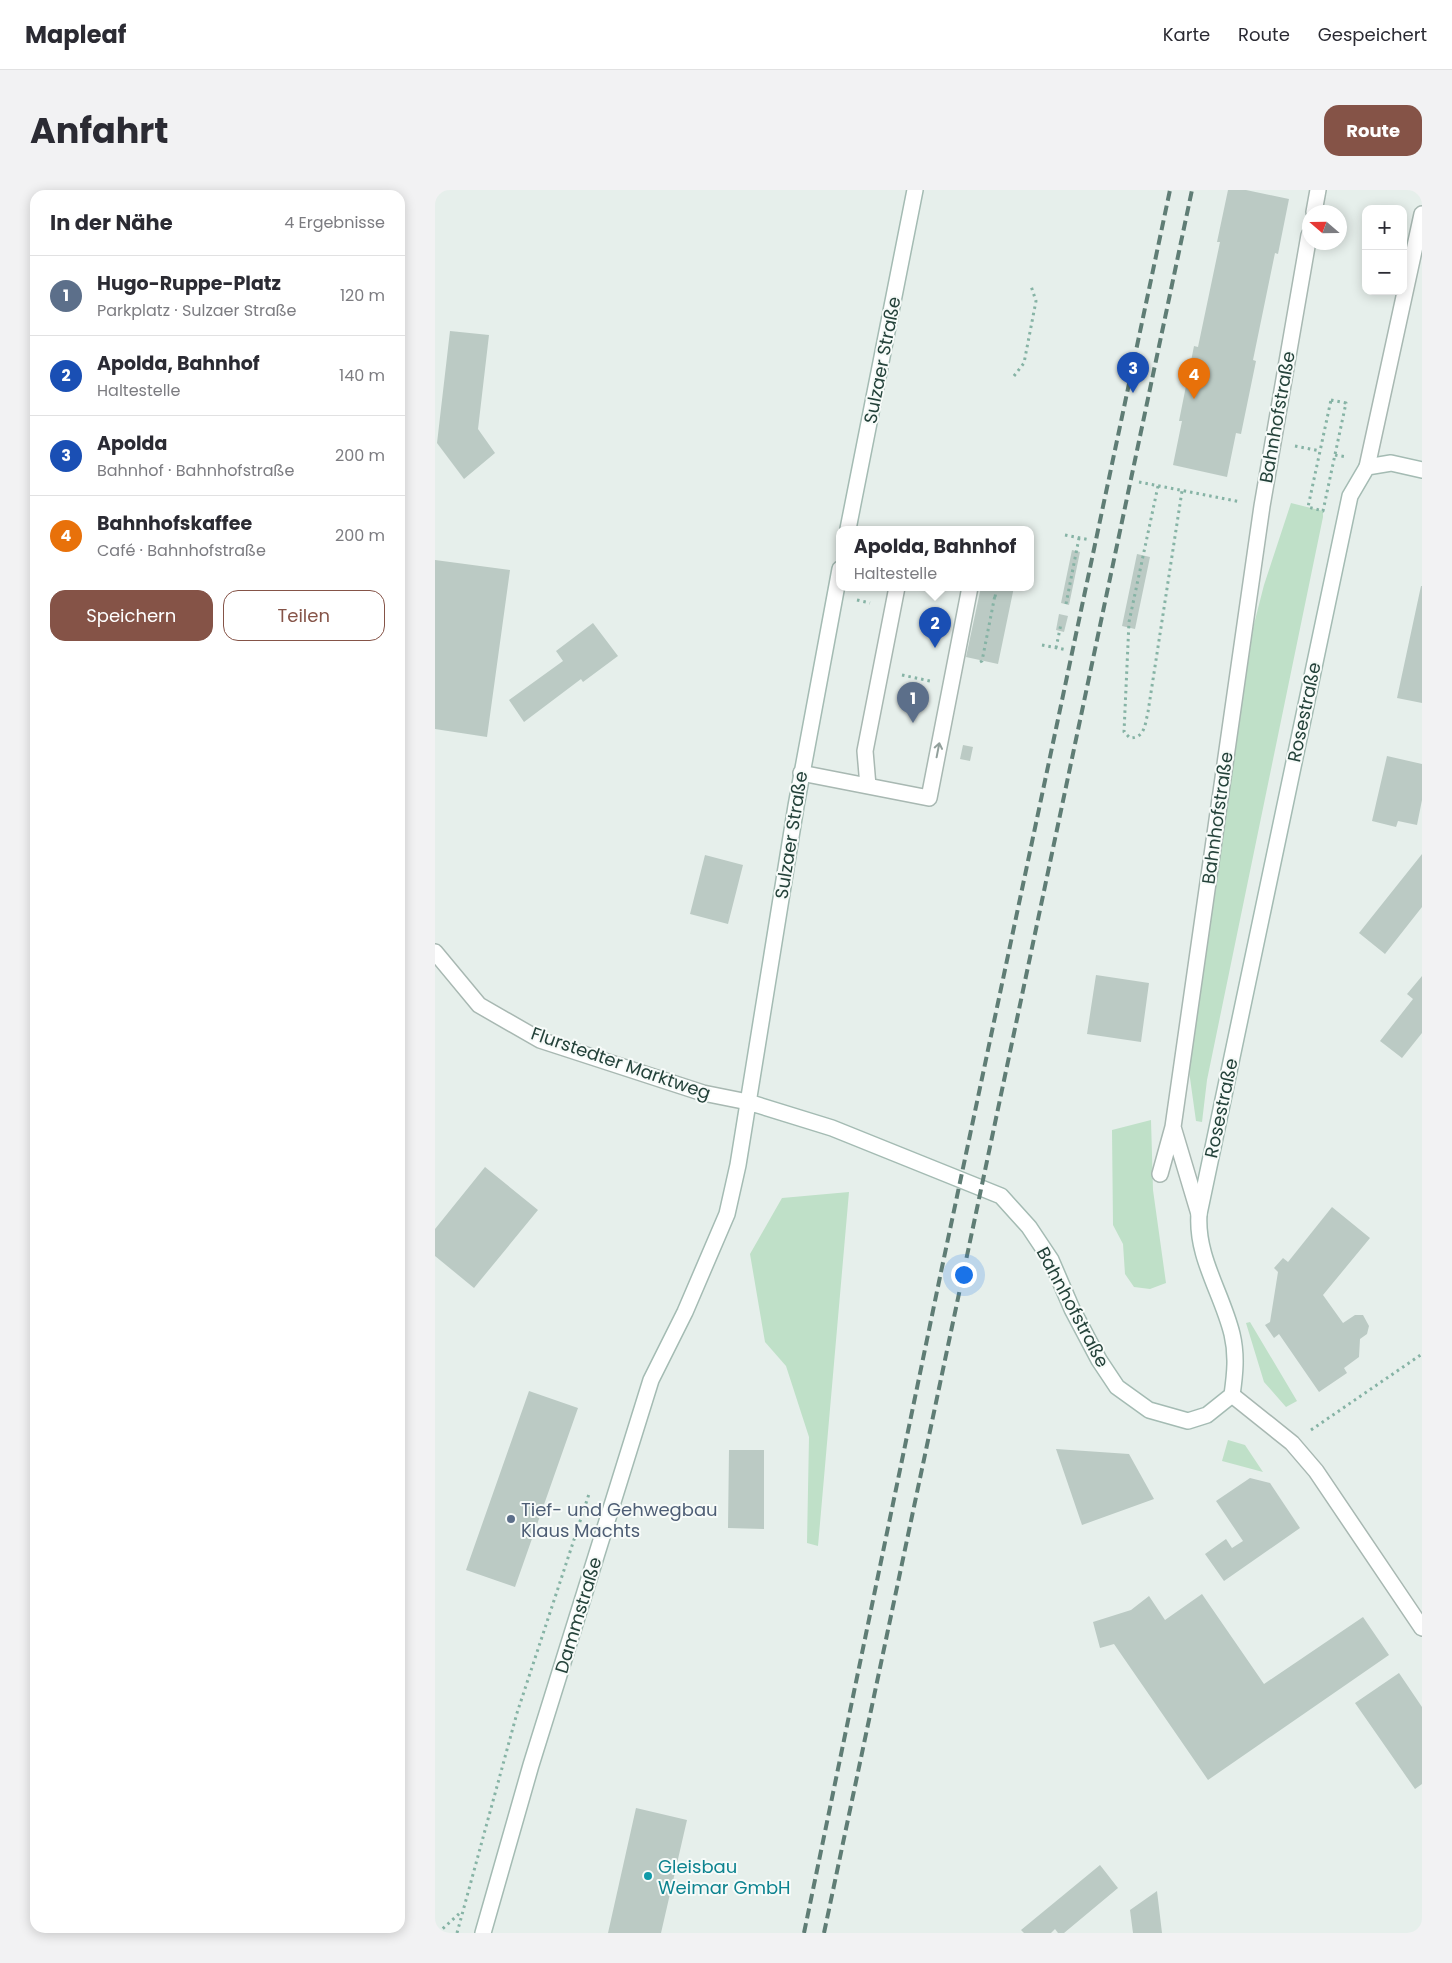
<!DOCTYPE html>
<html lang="de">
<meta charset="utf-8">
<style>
:root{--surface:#fff;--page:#f2f2f3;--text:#2b2b33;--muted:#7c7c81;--line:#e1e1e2;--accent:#855347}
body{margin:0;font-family:Poppins,sans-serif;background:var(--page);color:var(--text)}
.controls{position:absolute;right:15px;top:15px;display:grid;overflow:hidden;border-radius:10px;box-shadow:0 2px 12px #0003}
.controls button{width:45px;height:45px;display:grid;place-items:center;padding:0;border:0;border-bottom:1px solid var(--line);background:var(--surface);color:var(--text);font:25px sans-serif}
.compass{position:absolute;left:867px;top:15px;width:45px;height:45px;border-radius:50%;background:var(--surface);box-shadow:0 2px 12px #0003;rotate:290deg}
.you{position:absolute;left:528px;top:1084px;width:18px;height:18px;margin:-12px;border:4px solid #fff;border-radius:50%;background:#1a73e8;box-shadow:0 0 0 8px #1a73e833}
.badge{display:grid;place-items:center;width:32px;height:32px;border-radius:50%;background:var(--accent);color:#fff;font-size:16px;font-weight:700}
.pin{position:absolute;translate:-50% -41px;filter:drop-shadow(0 1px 2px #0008)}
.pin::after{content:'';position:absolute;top:26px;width:18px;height:15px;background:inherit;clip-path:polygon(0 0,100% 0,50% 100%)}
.popup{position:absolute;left:401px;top:336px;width:198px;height:65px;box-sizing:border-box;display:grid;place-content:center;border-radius:10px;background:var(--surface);filter:drop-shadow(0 1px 4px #0005);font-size:16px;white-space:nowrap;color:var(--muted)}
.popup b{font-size:19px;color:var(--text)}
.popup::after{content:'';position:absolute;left:50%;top:100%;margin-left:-10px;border:10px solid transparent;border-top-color:var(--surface)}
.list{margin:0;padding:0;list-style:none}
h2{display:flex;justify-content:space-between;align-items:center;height:65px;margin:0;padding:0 20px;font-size:21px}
h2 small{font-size:16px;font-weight:400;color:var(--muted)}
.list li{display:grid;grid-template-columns:32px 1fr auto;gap:15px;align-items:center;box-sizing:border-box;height:80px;padding:0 20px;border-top:1px solid var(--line)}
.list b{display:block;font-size:19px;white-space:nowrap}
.list p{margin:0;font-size:16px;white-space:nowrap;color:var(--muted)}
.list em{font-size:16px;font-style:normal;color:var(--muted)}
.actions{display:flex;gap:10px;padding:15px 20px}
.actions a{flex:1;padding:11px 0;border:1px solid var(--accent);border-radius:15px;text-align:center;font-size:18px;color:var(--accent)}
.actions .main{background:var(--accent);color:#fff}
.map{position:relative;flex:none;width:987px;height:1743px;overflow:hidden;border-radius:15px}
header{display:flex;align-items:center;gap:30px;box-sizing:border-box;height:70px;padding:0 25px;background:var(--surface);border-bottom:1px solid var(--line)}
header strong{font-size:24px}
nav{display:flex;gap:28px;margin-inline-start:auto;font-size:18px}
.intro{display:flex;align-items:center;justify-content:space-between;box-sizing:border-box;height:120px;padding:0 30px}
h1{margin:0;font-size:35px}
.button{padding:12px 22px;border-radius:15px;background:var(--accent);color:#fff;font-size:18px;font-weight:700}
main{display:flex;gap:30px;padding:0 30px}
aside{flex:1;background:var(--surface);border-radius:15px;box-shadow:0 2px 12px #0003}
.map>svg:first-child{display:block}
.green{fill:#bfe0c8}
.building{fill:#bbcac4}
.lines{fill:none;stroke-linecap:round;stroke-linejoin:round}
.lane-casing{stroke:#a8b8b2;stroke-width:18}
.street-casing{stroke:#a8b8b2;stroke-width:18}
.secondary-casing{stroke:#a4bbb3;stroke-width:18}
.path{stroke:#86b3a5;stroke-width:3;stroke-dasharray:2.5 4;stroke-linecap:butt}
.lane{stroke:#fff;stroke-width:15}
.street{stroke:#fff;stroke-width:15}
.secondary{stroke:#fff;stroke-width:15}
.rail{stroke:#5f7d75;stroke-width:4;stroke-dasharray:10 5;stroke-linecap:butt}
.oneway{stroke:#92a09c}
.service-dot{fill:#5c6f8a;stroke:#f7fbf9;stroke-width:2}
.culture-dot{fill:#0f9aa8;stroke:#f7fbf9;stroke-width:2}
.labels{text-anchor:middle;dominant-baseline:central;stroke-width:4;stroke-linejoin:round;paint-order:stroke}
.street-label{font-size:18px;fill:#24423a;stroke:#f7fbf9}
.service-label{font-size:18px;fill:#4e5e75;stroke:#f7fbf9;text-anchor:start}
.culture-label{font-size:18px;fill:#0d838f;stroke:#f7fbf9;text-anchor:start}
</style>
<header>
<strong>Mapleaf</strong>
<nav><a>Karte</a><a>Route</a><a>Gespeichert</a></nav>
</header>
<div class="intro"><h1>Anfahrt</h1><a class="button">Route</a></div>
<main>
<aside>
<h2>In der Nähe<small>4 Ergebnisse</small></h2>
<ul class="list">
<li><span class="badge" style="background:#5c6f8a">1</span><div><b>Hugo-Ruppe-Platz</b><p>Parkplatz · Sulzaer Straße</p></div><em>120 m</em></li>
<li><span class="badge" style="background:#1a4fb4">2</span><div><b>Apolda, Bahnhof</b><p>Haltestelle</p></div><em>140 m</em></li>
<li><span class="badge" style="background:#1a4fb4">3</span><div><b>Apolda</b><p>Bahnhof · Bahnhofstraße</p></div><em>200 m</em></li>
<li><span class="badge" style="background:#e8710a">4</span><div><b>Bahnhofskaffee</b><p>Café · Bahnhofstraße</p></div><em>200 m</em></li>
</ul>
<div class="actions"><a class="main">Speichern</a><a>Teilen</a></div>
</aside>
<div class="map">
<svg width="987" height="1743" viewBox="0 0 987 1743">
<rect width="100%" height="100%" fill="#e6efeb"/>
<path class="green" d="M 856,313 L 888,321 L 888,327 L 772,890 L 767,932 L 761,931 L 754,881 L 818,438 L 829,395 Z
M 716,930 L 718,1000 L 731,1093 L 715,1099 L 699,1097 L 690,1084 L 688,1054 L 678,1035 L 677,940 Z
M 414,1002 L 383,1356 L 372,1353 L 374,1247 L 351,1176 L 330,1152 L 315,1064 L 347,1008 Z
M 815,1132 L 862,1211 L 851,1217 L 829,1192 L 811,1133 Z
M 793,1250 L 810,1255 L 828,1282 L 787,1271 Z"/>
<path class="building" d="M 793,0 L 811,0 L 854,9 L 843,64 L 840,63 L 818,170 L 821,171 L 806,244 L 801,243 L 792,287 L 738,275 L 747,231 L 744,231 L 759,156 L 763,157 L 785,52 L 782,52 Z
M 15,141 L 54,145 L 43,239 L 60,263 L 29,289 L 2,253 Z
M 637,360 L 645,362 L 634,415 L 626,413 Z
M 702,364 L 715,367 L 700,439 L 687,436 Z
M 0,370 L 75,380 L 52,547 L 0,539 Z
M 986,396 L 987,396 L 987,513 L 962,508 Z
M 546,397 L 579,397 L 563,474 L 531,467 Z
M 624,424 L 633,426 L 629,442 L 621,440 Z
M 158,433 L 183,466 L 148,492 L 146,489 L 89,532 L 74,510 L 128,471 L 121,461 Z
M 528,555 L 538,557 L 535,571 L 525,569 Z
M 952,566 L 987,574 L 987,610 L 982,635 L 963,631 L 961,637 L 937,631 Z
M 987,664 L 987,717 L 950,764 L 924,743 Z
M 270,665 L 308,675 L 293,734 L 255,724 Z
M 661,785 L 714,793 L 706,852 L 652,844 Z
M 987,786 L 987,843 L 967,868 L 945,851 L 978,809 L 972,804 Z
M 50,977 L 103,1020 L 39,1098 L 0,1066 L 0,1039 Z
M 897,1017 L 935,1048 L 888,1105 L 908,1133 L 920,1125 L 928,1125 L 934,1136 L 932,1144 L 925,1149 L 924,1167 L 909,1178 L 912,1183 L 884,1202 L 844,1144 L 839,1148 L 830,1135 L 835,1132 L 843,1082 L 839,1078 L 848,1068 L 853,1072 Z
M 94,1201 L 143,1218 L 80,1397 L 31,1380 Z
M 621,1259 L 694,1264 L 719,1309 L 647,1335 Z
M 294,1260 L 329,1260 L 329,1339 L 293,1338 Z
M 815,1288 L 835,1293 L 865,1338 L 789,1391 L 770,1364 L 791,1349 L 797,1358 L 808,1351 L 781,1311 Z
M 767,1404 L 829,1494 L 928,1427 L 954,1465 L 773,1590 L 679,1454 L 665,1458 L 658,1432 L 696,1420 L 714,1406 L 730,1430 Z
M 964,1483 L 987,1517 L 987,1594 L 980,1599 L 920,1513 Z
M 201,1618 L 252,1630 L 226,1743 L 173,1743 Z
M 665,1675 L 683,1698 L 629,1743 L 623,1743 L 620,1739 L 616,1743 L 589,1743 L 586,1740 Z
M 722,1701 L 727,1743 L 698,1743 L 695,1720 Z"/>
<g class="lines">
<g class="lane-casing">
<path id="lane" d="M 366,583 L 494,608 L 535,397
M 433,596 L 430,561 L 462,397"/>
</g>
<g class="street-casing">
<path id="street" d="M 879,22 L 883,0
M 932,277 L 987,24
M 0,762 L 44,815 L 105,850 L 268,903 L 313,912
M 725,984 L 738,937
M 764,1024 L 738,937 L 827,316 L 874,45
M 797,1205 L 857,1253 L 881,1281 L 987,1438"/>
</g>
<g class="secondary-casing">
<path id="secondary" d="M 413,339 L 480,0
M 313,912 L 397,938 L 566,1006 L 594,1037 L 616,1070 L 637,1119 L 664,1170 L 682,1197 L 714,1220 L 753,1231 L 772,1225 L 797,1205 C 800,1184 802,1165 797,1144 C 787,1103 761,1067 764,1024 L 915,306 L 932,277 L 956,273 L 987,280
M 48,1743 L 96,1575 L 216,1190 L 250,1122 L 292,1024 L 303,975 L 361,616 L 405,379"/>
</g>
<path class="path" d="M 579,186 L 589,173 L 601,111 L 596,96
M 896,210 L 911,213 L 888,321 L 873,317 Z
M 860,256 L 885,261
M 900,265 L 912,267
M 704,292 L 806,312
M 723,296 L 694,432 L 689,542 L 695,548 C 710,548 710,534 713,522 L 747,301
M 630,345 L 655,350
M 560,407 L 562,397
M 422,410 L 435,413
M 631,414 L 644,348
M 607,455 L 632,460
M 621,458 L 626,434
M 545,472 L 547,471 L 560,405
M 467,485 L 495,491
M 876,1240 L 987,1164
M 3,1743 L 26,1722
M 22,1743 L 82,1523 L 154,1304"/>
<use href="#lane" class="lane"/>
<use href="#street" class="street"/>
<use href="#secondary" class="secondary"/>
<path class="rail" d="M 369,1743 L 506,1082 L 735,0
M 389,1743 L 757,0"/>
</g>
<defs><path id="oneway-shaft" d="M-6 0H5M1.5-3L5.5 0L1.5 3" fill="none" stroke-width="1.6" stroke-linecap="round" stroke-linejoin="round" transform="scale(1.25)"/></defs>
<use class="oneway" href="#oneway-shaft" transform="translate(503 560) rotate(-79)"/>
<circle class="service-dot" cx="76" cy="1329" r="5"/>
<circle class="culture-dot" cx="213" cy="1686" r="5"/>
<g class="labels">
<g class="street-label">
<text transform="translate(447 170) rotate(-79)">Sulzaer Straße</text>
<text transform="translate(842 227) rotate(-80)">Bahnhofstraße</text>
<text transform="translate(869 522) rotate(-78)">Rosestraße</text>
<text transform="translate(782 628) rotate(-82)">Bahnhofstraße</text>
<text transform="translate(356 645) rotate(-81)">Sulzaer Straße</text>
<text transform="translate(186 873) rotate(19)">Flurstedter Marktweg</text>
<text transform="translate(786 918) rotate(-78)">Rosestraße</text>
<text transform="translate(638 1117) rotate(62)">Bahnhofstraße</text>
<text transform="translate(143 1425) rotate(-73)">Dammstraße</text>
</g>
<g class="service-label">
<text x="86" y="1319">Tief- und Gehwegbau<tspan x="86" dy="21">Klaus Machts</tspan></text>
</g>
<g class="culture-label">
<text x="223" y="1676">Gleisbau<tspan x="223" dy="21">Weimar GmbH</tspan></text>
</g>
</g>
</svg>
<div class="controls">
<button>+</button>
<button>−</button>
</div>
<svg class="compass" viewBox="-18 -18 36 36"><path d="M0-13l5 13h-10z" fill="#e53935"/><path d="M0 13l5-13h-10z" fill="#7c7c81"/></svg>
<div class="you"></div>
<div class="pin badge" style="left:478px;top:533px;background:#5c6f8a">1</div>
<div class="pin badge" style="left:500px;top:458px;background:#1a4fb4">2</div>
<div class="popup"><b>Apolda, Bahnhof</b>Haltestelle</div>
<div class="pin badge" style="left:698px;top:203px;background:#1a4fb4">3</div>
<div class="pin badge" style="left:759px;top:209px;background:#e8710a">4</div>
</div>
</main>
